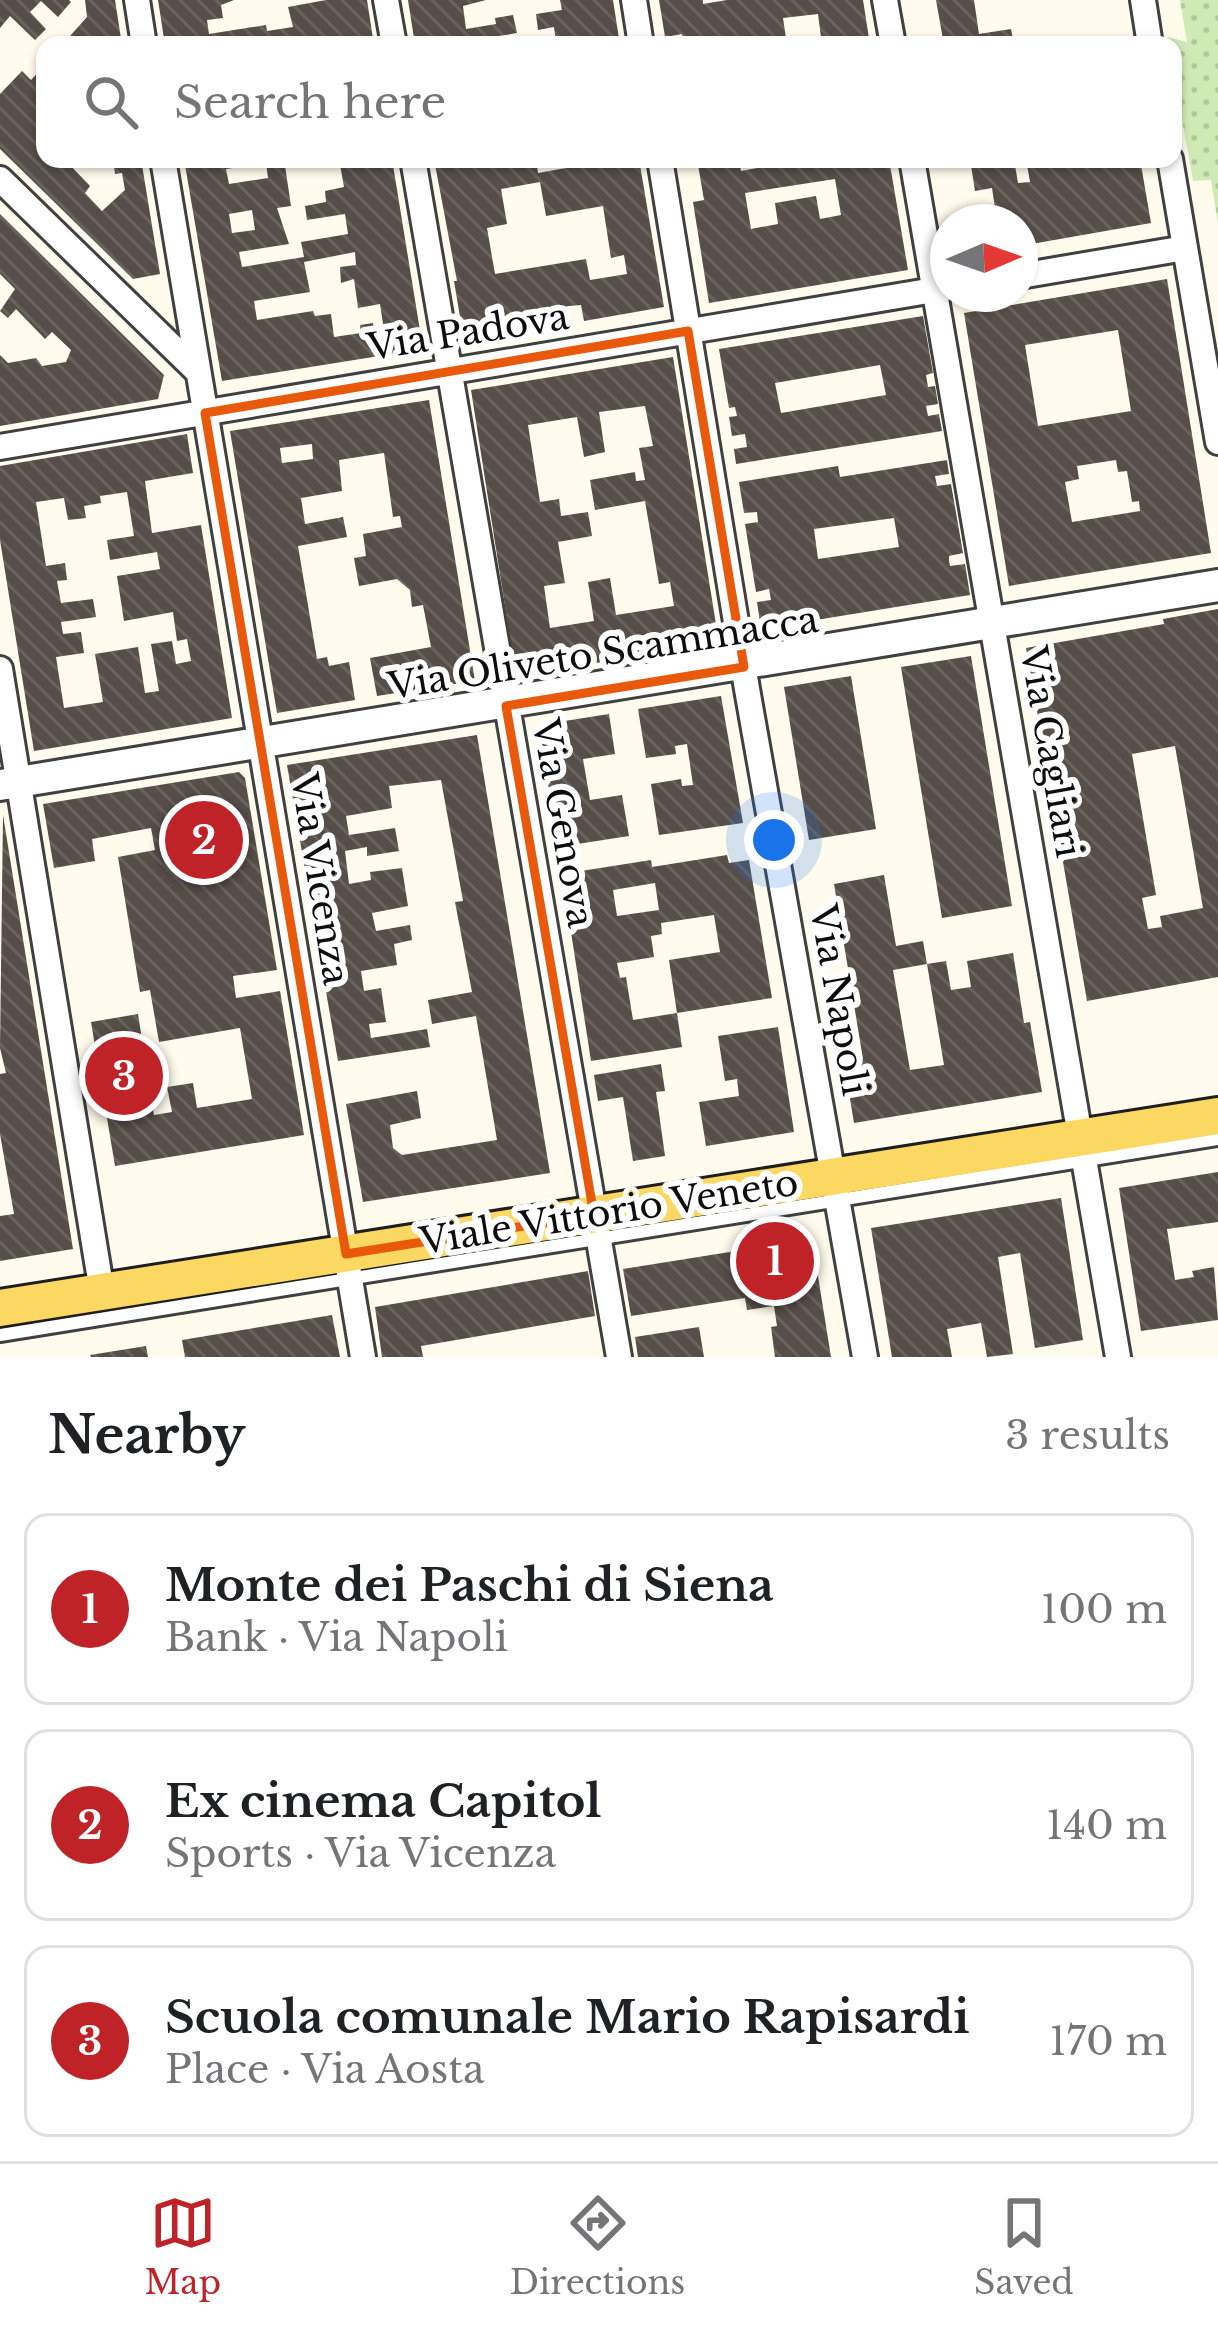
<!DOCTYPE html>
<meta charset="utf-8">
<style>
:root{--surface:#fff;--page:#f6f6f6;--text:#202124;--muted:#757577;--line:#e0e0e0;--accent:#bf2327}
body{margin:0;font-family:"Libre Baskerville",serif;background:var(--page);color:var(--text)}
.compass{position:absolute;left:930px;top:204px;width:108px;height:108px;border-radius:50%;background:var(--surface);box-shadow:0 3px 9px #0004;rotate:88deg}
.you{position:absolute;left:774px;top:840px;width:42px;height:42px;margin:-30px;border:9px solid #fff;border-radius:50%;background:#1a73e8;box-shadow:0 0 0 18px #1a73e833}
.badge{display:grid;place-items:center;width:78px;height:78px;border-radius:50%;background:var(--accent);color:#fff;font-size:39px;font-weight:700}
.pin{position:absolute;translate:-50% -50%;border:6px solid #fff;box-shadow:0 3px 12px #0006}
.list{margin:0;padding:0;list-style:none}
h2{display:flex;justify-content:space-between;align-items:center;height:156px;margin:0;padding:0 48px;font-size:51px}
h2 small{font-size:39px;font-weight:400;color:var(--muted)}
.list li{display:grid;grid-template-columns:78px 1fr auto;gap:36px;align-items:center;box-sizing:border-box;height:192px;margin:0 24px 24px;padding:0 24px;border:3px solid var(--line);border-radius:24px}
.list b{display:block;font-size:45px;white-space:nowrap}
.list p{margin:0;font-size:39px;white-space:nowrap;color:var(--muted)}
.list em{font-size:39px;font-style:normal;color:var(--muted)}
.icon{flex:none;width:66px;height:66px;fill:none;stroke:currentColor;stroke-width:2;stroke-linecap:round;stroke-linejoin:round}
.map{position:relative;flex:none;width:1218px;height:1357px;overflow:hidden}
.search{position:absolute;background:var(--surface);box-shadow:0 3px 9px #0004;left:36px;right:36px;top:36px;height:132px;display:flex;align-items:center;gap:30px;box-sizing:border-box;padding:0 42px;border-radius:24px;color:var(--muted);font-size:45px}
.sheet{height:804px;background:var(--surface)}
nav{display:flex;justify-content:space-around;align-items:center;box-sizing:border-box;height:168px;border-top:3px solid var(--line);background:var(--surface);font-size:33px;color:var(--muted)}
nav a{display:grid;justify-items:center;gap:6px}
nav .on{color:var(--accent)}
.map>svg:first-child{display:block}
.park{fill:url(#park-dots)}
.building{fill:url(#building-back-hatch);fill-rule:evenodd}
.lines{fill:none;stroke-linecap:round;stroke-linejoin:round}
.lane-casing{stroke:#404040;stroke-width:18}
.street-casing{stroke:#404040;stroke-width:30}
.primary-casing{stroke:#1e1e1e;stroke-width:42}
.lane{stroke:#fff;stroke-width:12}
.street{stroke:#fff;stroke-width:24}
.primary{stroke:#fad862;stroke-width:36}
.marked{fill:none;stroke:#e8590c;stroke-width:9;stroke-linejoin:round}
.labels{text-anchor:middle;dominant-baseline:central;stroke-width:12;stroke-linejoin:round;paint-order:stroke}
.street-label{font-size:36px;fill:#0d0d0d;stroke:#fff}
</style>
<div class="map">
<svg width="1218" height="1357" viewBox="0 0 1218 1357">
<defs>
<pattern id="park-dots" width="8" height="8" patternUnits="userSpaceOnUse" patternTransform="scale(3)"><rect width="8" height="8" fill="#d0eab6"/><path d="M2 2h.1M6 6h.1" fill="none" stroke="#b1c89b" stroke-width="1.8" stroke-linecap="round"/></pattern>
<pattern id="building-back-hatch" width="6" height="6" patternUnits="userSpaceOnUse" patternTransform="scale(3)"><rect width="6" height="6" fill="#564e49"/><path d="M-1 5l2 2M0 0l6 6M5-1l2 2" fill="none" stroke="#69635f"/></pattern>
</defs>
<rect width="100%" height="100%" fill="#fffced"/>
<path class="park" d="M 1180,0 L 1218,0 L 1218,224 L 1211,180 L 1193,181 L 1173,69 L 1173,45 L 1169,45 L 1168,37 L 1187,42 Z"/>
<path class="building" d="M 0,0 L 69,0 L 71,2 L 58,17 L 41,1 L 30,12 L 46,29 L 35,40 L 10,16 L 0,28 Z
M 85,0 L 115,0 L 122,45 L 62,45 L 87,17 Z
M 158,0 L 234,0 L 221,5 L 223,18 L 207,20 L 209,34 L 266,25 L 267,31 L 293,27 L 288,7 L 326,0 L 367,0 L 374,45 L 165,45 Z
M 408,0 L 486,0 L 463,6 L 466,29 L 496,24 L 495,18 L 513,15 L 517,33 L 499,36 L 500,45 L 415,45 Z
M 560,0 L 613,0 L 620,45 L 563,45 L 556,43 L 554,27 L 538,30 L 536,14 L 562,10 Z
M 659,0 L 703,0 L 703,4 L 727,0 L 863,0 L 870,45 L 822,45 L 818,14 L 783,18 L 787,45 L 684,45 L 682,34 L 665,37 Z
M 936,0 L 974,0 L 979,34 L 1011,29 L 1014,45 L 944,45 Z
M 45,65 L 45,101 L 38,108 L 45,115 L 45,159 L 69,159 L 67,162 L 90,186 L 85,193 L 102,211 L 125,190 L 122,173 L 115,174 L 113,159 L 141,159 L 160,274 L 133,279 L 0,149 L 0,94 L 22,71 L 31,80 Z
M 184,159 L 284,159 L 291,206 L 277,208 L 289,244 L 239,252 L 242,267 L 304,257 L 301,242 L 348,234 L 345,214 L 307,220 L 305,206 L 326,202 L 325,191 L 344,187 L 339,159 L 392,159 L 423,349 L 222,381 ZM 266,163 L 268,178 L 229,184 L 226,169 ZM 252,210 L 255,230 L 232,233 L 229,214 ZM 355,252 L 356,265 L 340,267 L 341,283 L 354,279 L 358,308 L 380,304 L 384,330 L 374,331 L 373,323 L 360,325 L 361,333 L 334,337 L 331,314 L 315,316 L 313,311 L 257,320 L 254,301 L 310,292 L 304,262 Z
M 434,159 L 536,159 L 538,173 L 594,163 L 594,159 L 639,159 L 664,307 L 584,321 L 581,305 L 569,306 L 494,319 L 497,335 L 464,341 L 454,281 L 457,281 ZM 540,182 L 546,216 L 603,206 L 611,258 L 624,255 L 627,274 L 590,280 L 586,259 L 495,274 L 487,228 L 507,224 L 501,189 Z
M 697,159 L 739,159 L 741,171 L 790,162 L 789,159 L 889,159 L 908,270 L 709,303 L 693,202 L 704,200 ZM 835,179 L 841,215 L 820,219 L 816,196 L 775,203 L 778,224 L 751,229 L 745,193 Z
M 970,159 L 1014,159 L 1018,183 L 1030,182 L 1026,159 L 1140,159 L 1151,223 L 1020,246 L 1020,222 L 997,222 L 992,188 L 975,191 Z
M 0,214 L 164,375 L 158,399 L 0,426 L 0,355 L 8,363 L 36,358 L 42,366 L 66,362 L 71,350 L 52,332 L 45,339 L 16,309 L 8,318 L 0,311 L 15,289 L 0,274 Z
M 1167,279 L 1211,553 L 1009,586 L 964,313 ZM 1118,330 L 1131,411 L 1038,426 L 1025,345 ZM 1116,460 L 1118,472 L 1127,471 L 1132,502 L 1139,501 L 1140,511 L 1072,522 L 1065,482 L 1079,479 L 1077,466 Z
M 923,316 L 933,373 L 926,375 L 928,387 L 935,386 L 938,404 L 926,406 L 928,416 L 939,414 L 942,431 L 736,464 L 734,449 L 747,447 L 745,434 L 732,436 L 729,417 L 737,416 L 736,412 L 735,407 L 729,408 L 719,349 ZM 880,365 L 886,395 L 781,413 L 775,383 Z
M 673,357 L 719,643 L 516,676 L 471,390 ZM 645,406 L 653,446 L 639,448 L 645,480 L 636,481 L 635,472 L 590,480 L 595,510 L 645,501 L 659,584 L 670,582 L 674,606 L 616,615 L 610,578 L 588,582 L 594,621 L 550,628 L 544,586 L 565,583 L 558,542 L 592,536 L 588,512 L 561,516 L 559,499 L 540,502 L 528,425 L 577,417 L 584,457 L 605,452 L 599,412 Z
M 429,400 L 475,681 L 377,696 L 370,658 L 431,647 L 423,605 L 412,607 L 410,590 L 397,579 L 359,586 L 354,558 L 366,556 L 363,534 L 402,527 L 400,516 L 393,517 L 384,453 L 339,460 L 342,491 L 301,498 L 305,524 L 343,517 L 347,537 L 298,546 L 317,659 L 327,657 L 329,666 L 349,662 L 355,700 L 277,713 L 230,431 ZM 312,444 L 313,459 L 282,463 L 280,448 Z
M 187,434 L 193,473 L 145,481 L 152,533 L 201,525 L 232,718 L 34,751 L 0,540 L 0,466 ZM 127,492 L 134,536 L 107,540 L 110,560 L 157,552 L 160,569 L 117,576 L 124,621 L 173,612 L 177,641 L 187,639 L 191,661 L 176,664 L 172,641 L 151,644 L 159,691 L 145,693 L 138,647 L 95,654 L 103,702 L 64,708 L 56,657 L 84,653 L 81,632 L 63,634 L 61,622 L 96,617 L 93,599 L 61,603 L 57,581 L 67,580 L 65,563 L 46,566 L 36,502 L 64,498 L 68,520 L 86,518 L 84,506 L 101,503 L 100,496 Z
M 947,460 L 949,474 L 935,476 L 937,486 L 951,484 L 963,553 L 949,556 L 949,561 L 950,566 L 965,564 L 970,595 L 761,629 L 757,602 L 771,600 L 769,589 L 756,592 L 745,524 L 758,522 L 757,512 L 744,513 L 739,482 L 838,466 L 840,477 ZM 894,518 L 899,547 L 818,559 L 814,529 Z
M 1218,609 L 1218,977 L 1087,1001 L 1026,648 L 1164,624 L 1163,619 ZM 1175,746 L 1203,908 L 1160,916 L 1162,927 L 1148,929 L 1142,898 L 1156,895 L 1132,754 Z
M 971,656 L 1012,906 L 942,918 L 901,667 Z
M 851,676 L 876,829 L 809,840 L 784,687 Z
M 721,696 L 743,823 L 659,835 L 651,784 L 681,779 L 682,786 L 693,785 L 687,744 L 675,746 L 676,754 L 646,758 L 638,709 Z
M 609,714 L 615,754 L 583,759 L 590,800 L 622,795 L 629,836 L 558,847 L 539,725 Z
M 477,735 L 550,1173 L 363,1202 L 346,1104 L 417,1091 L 421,1118 L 390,1125 L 393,1148 L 402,1155 L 497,1140 L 476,1016 L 432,1024 L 428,1000 L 472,992 L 455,902 L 463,901 L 441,780 L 389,786 L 392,808 L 346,816 L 349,835 L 395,828 L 399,851 L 367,856 L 367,847 L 345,851 L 349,884 L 371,880 L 370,872 L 402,868 L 408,906 L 372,913 L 376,931 L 410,925 L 412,940 L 394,944 L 397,965 L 361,971 L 364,991 L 381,988 L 386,1022 L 369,1024 L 371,1038 L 427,1029 L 430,1047 L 338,1061 L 287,765 Z
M 239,772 L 245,778 L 277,970 L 233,976 L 236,998 L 280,991 L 304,1135 L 115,1166 L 91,1022 L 138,1014 L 154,1115 L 172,1112 L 167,1087 L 193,1083 L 197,1108 L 252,1099 L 240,1028 L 159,1042 L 150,990 L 140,992 L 118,857 L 155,850 L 151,828 L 92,839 L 95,861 L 54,868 L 43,804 Z
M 3,815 L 73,1249 L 0,1261 L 0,1216 L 14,1214 L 0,1134 L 0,1074 L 6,1073 L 0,1048 Z
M 727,855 L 729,863 L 749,860 L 772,998 L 677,1013 L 669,960 L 720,952 L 714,915 L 661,923 L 662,934 L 651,936 L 654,957 L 617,963 L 620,978 L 626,977 L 633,1020 L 677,1013 L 682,1047 L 591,1061 L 562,874 L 651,860 L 652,867 ZM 655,883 L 659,910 L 617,916 L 613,890 Z
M 884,875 L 896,946 L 923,941 L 927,964 L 893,970 L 910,1070 L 944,1065 L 927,964 L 946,961 L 951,990 L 971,987 L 967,961 L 1013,953 L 1024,1023 L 1030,1022 L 1042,1092 L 854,1123 L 844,1062 L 863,1059 L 834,884 Z
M 778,1027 L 794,1132 L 706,1146 L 699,1102 L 739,1096 L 737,1079 L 725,1081 L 718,1036 Z
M 661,1064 L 665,1091 L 656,1092 L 665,1156 L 633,1161 L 623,1097 L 598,1101 L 594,1075 Z
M 1218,1172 L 1218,1222 L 1167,1229 L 1175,1280 L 1194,1277 L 1192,1271 L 1214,1267 L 1218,1320 L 1141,1331 L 1119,1188 Z
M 1061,1198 L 1083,1340 L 1035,1348 L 1020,1253 L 998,1257 L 1013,1354 L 987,1357 L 981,1323 L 947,1329 L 952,1357 L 892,1357 L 871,1228 Z
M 812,1239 L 831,1357 L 775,1357 L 771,1327 L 777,1326 L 774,1306 L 747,1310 L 745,1298 L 631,1316 L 623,1269 Z
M 588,1271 L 595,1316 L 421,1346 L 423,1357 L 382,1357 L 375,1307 Z
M 332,1315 L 340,1357 L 185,1357 L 182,1340 Z
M 699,1327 L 704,1357 L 638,1357 L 635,1337 Z
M 146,1346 L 148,1357 L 91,1357 L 90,1355 Z"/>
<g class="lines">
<g class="lane-casing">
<path id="lane" d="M 0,776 L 1218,576
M 0,1335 L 1218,1139"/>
</g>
<g class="street-casing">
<path id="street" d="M 137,0 L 144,45
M 386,0 L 394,45
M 634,0 L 641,45
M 885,0 L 893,45
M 1143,0 L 1150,45
M 163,159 L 363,1357
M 413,159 L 619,1357
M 660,159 L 747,689 L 865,1357
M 912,159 L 1118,1357
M 1170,159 L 1218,442
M 0,179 L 198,372
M 1020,276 L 1185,248
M 0,447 L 946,288
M 0,669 L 102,1292
M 0,788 L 1218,589"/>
</g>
<g class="primary-casing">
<path id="primary" d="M 0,1308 L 1218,1116"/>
</g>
<use href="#lane" class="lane"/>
<use href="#street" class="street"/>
<use href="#primary" class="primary"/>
</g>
<path class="marked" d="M 688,331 L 744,667 L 506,706 L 594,1215 L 346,1254 L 205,413 Z"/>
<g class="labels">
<g class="street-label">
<text transform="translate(468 332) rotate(-9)">Via Padova</text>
<text transform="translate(603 653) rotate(-9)">Via Oliveto Scammacca</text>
<text transform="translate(1051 752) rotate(80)">Via Cagliari</text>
<text transform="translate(563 823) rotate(80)">Via Genova</text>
<text transform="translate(320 879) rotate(81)">Via Vicenza</text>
<text transform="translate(839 1000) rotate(80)">Via Napoli</text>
<text transform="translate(609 1212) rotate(-9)">Viale Vittorio Veneto</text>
</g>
</g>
</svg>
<svg class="compass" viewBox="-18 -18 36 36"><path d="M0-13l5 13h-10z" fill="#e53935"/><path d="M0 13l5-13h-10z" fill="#757577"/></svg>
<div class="you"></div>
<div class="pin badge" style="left:775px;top:1261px">1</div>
<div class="pin badge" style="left:204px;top:840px">2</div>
<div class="pin badge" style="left:124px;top:1076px">3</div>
<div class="search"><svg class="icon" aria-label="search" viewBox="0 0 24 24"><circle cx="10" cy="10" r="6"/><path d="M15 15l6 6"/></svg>Search here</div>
</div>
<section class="sheet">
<h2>Nearby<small>3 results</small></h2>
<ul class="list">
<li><span class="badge">1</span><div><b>Monte dei Paschi di Siena</b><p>Bank · Via Napoli</p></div><em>100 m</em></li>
<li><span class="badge">2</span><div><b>Ex cinema Capitol</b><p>Sports · Via Vicenza</p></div><em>140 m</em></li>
<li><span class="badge">3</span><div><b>Scuola comunale Mario Rapisardi</b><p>Place · Via Aosta</p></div><em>170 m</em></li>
</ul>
</section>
<nav>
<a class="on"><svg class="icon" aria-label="map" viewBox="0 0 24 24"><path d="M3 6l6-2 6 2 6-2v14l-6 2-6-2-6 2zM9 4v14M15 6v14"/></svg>Map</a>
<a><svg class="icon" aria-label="directions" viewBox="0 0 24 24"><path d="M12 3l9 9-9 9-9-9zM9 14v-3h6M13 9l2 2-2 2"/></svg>Directions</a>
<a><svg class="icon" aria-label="saved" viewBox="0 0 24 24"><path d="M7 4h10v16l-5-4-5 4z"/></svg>Saved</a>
</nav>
